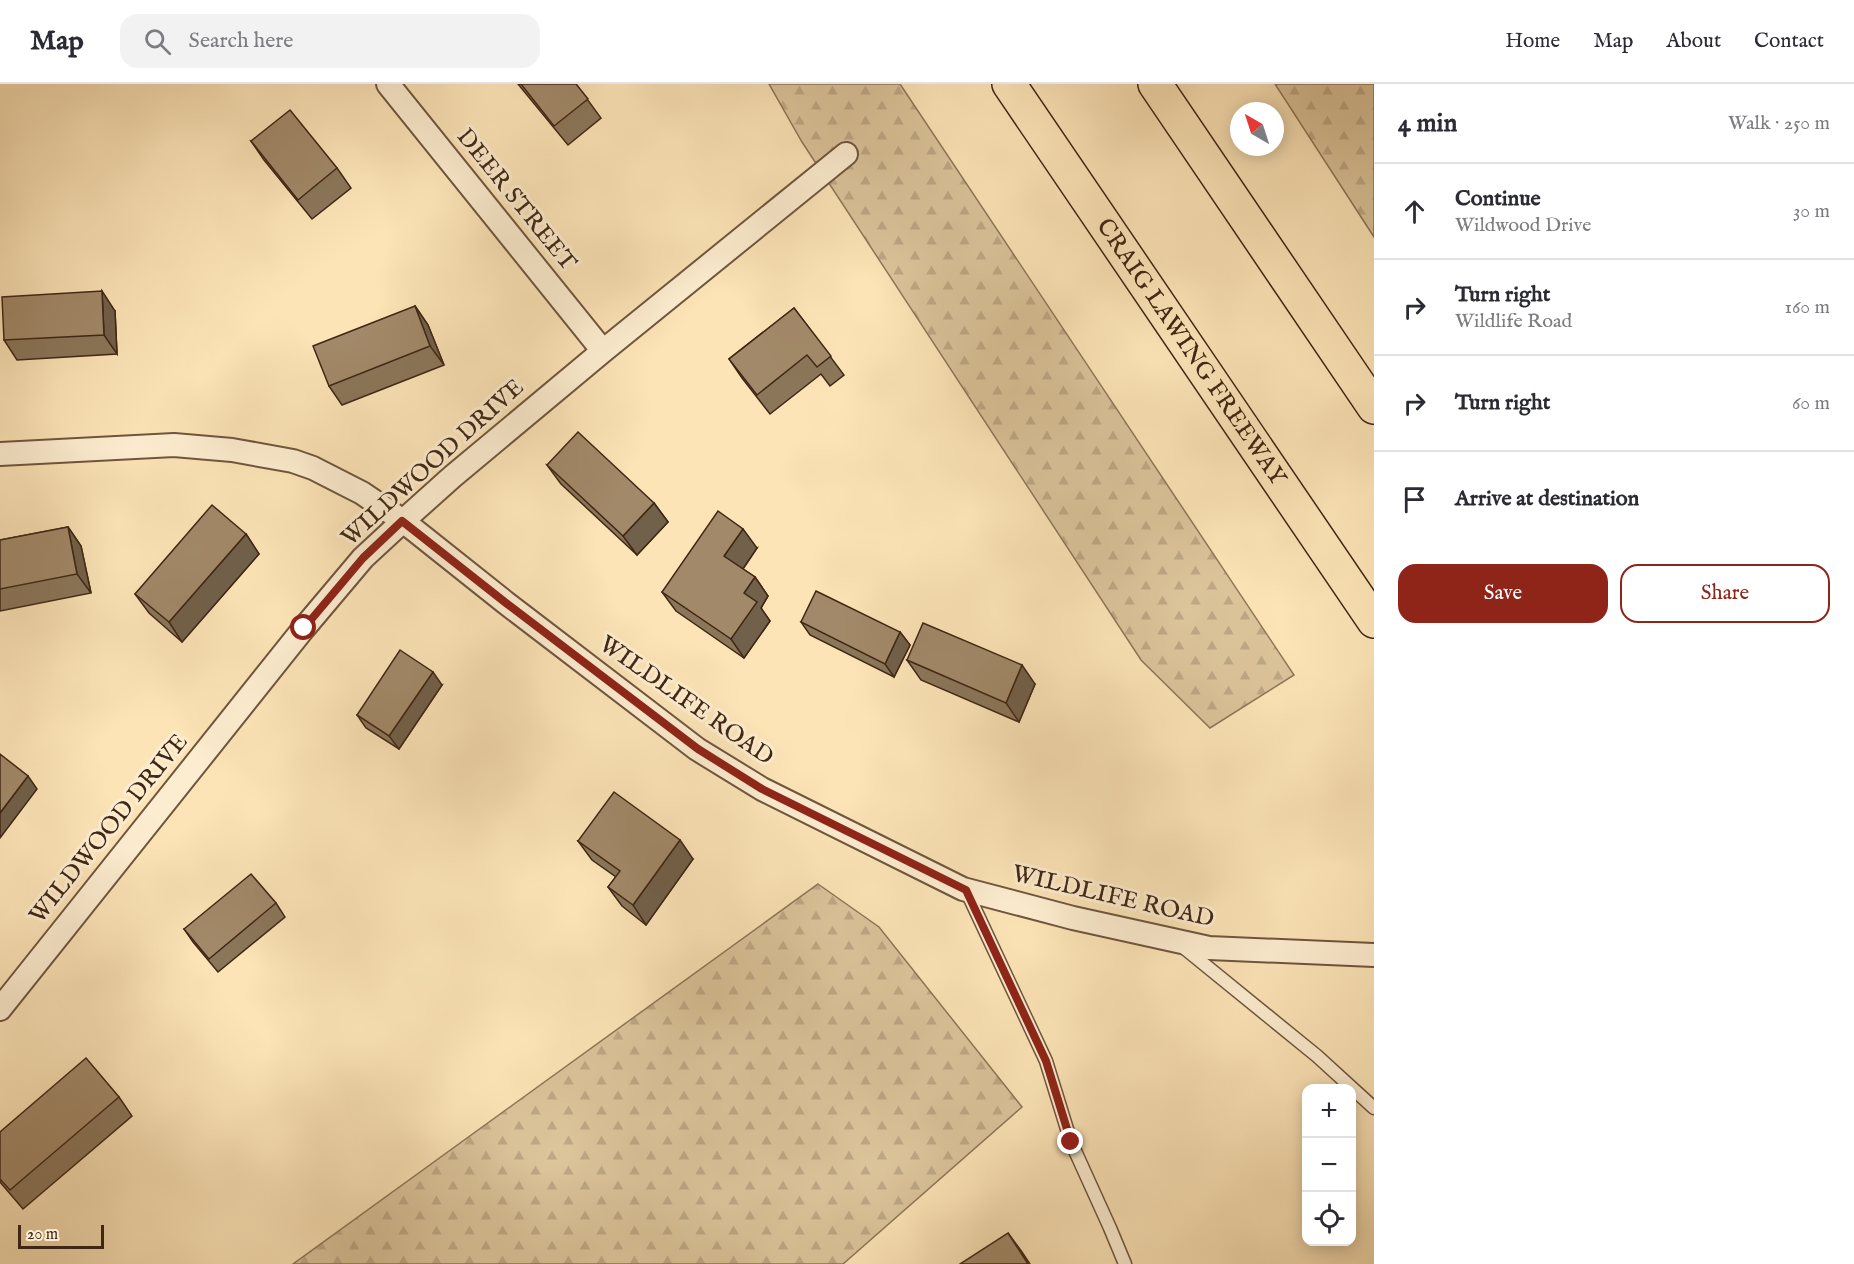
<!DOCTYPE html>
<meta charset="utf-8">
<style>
:root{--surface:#fff;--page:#f2f2f3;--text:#2b2b33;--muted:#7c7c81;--line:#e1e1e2;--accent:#8f2418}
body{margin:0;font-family:"IM FELL English",serif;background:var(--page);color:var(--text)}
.controls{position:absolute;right:18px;bottom:18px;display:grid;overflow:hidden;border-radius:12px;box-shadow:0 3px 15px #0003}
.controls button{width:54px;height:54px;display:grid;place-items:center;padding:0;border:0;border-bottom:2px solid var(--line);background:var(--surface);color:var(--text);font:30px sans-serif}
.compass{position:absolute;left:1230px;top:18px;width:54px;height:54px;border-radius:50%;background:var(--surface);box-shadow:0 3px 15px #0003;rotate:321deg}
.scale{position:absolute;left:18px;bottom:15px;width:86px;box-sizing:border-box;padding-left:6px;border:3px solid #402715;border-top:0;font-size:16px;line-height:21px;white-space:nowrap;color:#402715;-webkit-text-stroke:4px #fdedd0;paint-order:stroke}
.stop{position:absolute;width:18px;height:18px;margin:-14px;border:4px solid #8f2418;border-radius:50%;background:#fff}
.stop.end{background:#8f2418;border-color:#fff;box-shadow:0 2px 6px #0008}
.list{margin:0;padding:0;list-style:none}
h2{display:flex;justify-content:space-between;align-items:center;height:78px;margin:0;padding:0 24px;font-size:26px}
h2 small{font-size:20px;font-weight:400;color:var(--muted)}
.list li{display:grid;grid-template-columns:39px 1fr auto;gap:18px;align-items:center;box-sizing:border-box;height:96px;padding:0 24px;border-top:2px solid var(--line)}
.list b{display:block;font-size:22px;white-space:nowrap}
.list p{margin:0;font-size:20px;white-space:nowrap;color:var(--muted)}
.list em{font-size:20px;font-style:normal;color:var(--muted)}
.actions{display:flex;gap:12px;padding:18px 24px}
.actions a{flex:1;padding:14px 0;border:2px solid var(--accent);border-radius:18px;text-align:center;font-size:21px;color:var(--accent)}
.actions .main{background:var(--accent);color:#fff}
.icon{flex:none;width:33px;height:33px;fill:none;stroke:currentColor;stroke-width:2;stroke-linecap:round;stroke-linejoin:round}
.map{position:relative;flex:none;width:1374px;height:1180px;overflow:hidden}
header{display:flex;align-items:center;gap:36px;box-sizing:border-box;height:84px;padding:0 30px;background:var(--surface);border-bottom:2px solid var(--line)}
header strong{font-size:28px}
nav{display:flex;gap:33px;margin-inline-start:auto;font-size:21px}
.search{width:420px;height:54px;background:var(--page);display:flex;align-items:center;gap:15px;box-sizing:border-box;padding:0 21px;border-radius:18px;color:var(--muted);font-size:22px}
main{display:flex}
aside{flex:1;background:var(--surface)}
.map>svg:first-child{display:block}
.forest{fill:url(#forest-firs);stroke:#8e7658;stroke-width:1.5}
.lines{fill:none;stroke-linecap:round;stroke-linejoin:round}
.service-casing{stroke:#6f563e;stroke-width:15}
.minor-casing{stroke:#6f563e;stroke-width:26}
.motorway-casing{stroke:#402715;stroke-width:36}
.service{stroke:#fdedd0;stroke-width:12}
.minor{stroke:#fdedd0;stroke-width:22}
.motorway{stroke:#fce4b7;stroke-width:33}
.wall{fill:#8b765a;stroke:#402715;stroke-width:1.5}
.shaded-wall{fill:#71604a;stroke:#402715;stroke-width:1.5}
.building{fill:#a28969;stroke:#402715;stroke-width:1.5}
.route{stroke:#8f2418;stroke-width:8}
.labels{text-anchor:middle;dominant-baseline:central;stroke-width:6;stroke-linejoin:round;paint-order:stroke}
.street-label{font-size:24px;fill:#402715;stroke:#fdedd0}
</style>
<header>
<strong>Map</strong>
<div class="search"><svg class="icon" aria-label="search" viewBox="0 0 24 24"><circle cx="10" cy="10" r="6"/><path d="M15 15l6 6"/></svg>Search here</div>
<nav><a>Home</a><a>Map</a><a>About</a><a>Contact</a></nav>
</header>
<main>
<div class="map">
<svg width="1374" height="1180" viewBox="0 0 1374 1180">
<defs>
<pattern id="forest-firs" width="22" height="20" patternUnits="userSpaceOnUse" patternTransform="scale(1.5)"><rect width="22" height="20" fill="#dcc49b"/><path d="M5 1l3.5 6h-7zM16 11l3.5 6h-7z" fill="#bea885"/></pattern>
</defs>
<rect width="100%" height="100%" fill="#fce4b7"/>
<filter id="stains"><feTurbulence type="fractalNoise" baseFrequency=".00333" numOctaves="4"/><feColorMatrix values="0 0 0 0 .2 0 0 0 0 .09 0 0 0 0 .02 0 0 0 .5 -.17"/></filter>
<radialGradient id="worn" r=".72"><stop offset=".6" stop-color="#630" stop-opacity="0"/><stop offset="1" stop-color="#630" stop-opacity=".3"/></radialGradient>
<path class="forest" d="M 769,0 L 900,0 L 1294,591 L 1210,644 L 1141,576 L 802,58 Z
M 1275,0 L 1374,0 L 1374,153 Z
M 818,800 L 879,843 L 1022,1023 L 843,1180 L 293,1180 Z"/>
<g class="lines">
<g class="service-casing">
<path id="service" d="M 966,806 L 1046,977 L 1071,1058 L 1110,1144 L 1125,1180
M 1183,863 L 1317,972 L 1374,1024"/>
</g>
<g class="minor-casing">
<path id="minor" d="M 388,0 L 603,267
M 0,370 L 174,361 L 232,366 L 293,377 L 313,384 L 362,409 L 403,437 L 506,519 L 697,665 L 762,705 L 963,805 L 1073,834 L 1209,864 L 1374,871
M 0,925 L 304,544 L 363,474 L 403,437 L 452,393 L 603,267 L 846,70"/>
</g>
<g class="motorway-casing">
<g id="motorway">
<path id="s1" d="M 1009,0 L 1374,537"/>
<path d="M 1155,0 L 1374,323"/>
</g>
</g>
<use href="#service" class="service"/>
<use href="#minor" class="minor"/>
<use href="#motorway" class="motorway"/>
</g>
<path class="wall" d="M 518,0 L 576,0 L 601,34 L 568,61 Z
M 251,57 L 337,84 L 351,104 L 312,135 L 264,76 Z
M 415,222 L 428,241 L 444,281 L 342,321 L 329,302 Z
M 794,224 L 844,291 L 830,302 L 821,290 L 770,330 L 742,294 L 729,275 Z
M 115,227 L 117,270 L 17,276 L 4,256 Z
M 547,381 L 654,419 L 668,438 L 637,471 L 561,400 Z
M 68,443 L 81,462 L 91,509 L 0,527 L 0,456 Z
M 246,450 L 259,470 L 182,558 L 149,529 L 135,510 Z
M 757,464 L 743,485 L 755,493 L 768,512 L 761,524 L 770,537 L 744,574 L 676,527 L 662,508 Z
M 801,538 L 900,548 L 910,561 L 894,593 L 810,551 Z
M 907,576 L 1035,600 L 1019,638 L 921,596 Z
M 442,601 L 399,665 L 366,644 L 357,631 Z
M 578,757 L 693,775 L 646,841 L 622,822 L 608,803 L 616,793 L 592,776 Z
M 276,819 L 285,833 L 218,888 L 193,858 L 184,845 Z
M 119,1013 L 132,1032 L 23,1125 L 0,1098 L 0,1048 Z"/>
<path class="shaded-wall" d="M 102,207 L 115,227 L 117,270 L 104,251 Z
M 415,222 L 428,241 L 444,281 L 430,262 Z
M 654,419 L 668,438 L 637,471 L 623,452 Z
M 68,443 L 81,462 L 91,509 L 77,490 Z
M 743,445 L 757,464 L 738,492 L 724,472 Z
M 246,450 L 259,470 L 182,558 L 169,538 Z
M 755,493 L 768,512 L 761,524 L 770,537 L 744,574 L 731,555 L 744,509 Z
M 900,548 L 910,561 L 894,593 L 885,580 Z
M 1022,581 L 1035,600 L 1019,638 L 1006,619 Z
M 433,588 L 442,601 L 399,665 L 389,652 Z
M 28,692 L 37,705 L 0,754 L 0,729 Z
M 680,756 L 693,775 L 646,841 L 633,821 Z
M 1008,1149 L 1022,1168 L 1030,1180 L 1028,1180 Z"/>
<path class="building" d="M 521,0 L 576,0 L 588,15 L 554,42 Z
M 290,26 L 337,84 L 298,116 L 251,57 Z
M 102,207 L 104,251 L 4,256 L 2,213 Z
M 415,222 L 430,262 L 329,302 L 313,262 Z
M 794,224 L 831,272 L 817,283 L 807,271 L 757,311 L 729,275 Z
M 578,348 L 654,419 L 623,452 L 547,381 Z
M 212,421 L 246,450 L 169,538 L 135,510 Z
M 718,427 L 743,445 L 724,472 L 755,493 L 744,509 L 757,518 L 731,555 L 662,508 Z
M 68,443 L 77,490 L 0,505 L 0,456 Z
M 816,507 L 900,548 L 885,580 L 801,538 Z
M 923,539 L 1022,581 L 1006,619 L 907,576 Z
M 400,566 L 433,588 L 389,652 L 357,631 Z
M 0,670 L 28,692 L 0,729 Z
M 614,708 L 680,756 L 633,821 L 608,803 L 620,787 L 578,757 Z
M 251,790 L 276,819 L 209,875 L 184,845 Z
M 86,974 L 119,1013 L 10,1106 L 0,1095 L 0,1048 Z
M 1008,1149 L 1028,1180 L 960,1180 Z"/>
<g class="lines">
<path class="route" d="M 304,544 L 363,474 L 402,437 L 506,519 L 698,665 L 762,705 L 966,806 L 1046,977 L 1071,1058"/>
</g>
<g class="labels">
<g class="street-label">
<text transform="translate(516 116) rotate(51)">DEER STREET</text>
<text stroke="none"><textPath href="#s1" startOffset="324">CRAIG LAWING FREEWAY</textPath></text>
<text transform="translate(433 379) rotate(-42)">WILDWOOD DRIVE</text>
<text transform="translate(686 617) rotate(35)">WILDLIFE ROAD</text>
<text transform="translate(109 745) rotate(-51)">WILDWOOD DRIVE</text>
<text transform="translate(1113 813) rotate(13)">WILDLIFE ROAD</text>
</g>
</g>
<rect width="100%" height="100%" filter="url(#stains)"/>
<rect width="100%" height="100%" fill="url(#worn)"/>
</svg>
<div class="controls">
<button>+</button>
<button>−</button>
<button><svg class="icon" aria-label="locate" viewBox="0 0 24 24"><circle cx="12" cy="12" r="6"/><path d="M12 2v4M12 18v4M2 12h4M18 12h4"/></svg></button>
</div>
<svg class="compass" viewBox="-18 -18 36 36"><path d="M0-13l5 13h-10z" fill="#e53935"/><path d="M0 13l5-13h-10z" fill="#7c7c81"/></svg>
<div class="scale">20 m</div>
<div class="stop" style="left:304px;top:544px"></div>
<div class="stop end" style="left:1071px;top:1058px"></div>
</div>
<aside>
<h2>4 min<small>Walk · 250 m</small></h2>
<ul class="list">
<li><svg class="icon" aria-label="ahead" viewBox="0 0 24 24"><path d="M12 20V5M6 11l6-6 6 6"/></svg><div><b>Continue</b><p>Wildwood Drive</p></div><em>30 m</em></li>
<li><svg class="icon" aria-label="right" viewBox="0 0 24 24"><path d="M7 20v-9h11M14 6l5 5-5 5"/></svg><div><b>Turn right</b><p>Wildlife Road</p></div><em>160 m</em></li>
<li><svg class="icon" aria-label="right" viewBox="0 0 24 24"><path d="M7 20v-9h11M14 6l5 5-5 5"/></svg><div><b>Turn right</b></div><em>60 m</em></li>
<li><svg class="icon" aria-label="arrive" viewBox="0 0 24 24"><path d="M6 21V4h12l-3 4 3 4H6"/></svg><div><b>Arrive at destination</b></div></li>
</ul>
<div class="actions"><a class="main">Save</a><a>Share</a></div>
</aside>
</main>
